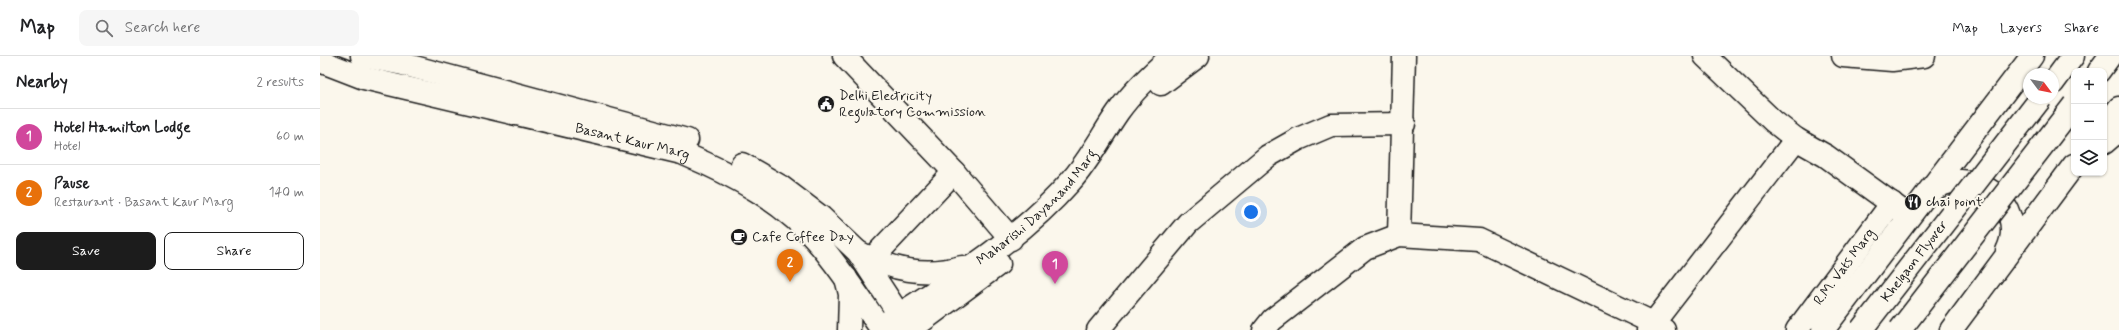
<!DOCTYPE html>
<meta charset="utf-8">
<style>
:root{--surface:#fff;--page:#f6f6f6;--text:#202124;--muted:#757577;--line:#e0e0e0;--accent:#1c1c1c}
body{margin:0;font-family:Mynerve,sans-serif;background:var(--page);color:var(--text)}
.controls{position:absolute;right:12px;top:12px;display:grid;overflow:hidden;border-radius:8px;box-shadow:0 1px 3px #0004}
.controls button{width:36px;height:36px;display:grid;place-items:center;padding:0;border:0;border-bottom:1px solid var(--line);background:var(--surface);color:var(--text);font:20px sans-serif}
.compass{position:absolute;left:1703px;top:12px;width:36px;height:36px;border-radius:50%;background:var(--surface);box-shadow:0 1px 3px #0004;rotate:122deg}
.you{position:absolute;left:931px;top:156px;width:14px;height:14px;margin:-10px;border:3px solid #fff;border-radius:50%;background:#1a73e8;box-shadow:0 0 0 6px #1a73e833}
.badge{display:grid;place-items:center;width:26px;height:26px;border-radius:50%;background:var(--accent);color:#fff;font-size:13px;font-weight:700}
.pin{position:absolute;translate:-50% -33px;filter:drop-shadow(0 1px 2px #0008)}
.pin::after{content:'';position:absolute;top:21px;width:14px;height:12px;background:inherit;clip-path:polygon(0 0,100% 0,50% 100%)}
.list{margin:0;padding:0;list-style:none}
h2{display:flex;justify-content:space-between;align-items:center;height:52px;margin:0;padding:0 16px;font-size:17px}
h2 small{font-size:13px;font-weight:400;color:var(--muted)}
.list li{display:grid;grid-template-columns:26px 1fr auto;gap:12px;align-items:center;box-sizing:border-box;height:56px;padding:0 16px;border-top:1px solid var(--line)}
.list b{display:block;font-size:15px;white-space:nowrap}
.list p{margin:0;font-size:13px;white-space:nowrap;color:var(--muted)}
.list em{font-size:13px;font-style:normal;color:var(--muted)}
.actions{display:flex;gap:8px;padding:12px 16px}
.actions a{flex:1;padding:9px 0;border:1px solid var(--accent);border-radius:8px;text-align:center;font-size:14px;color:var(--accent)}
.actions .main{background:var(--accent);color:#fff}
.icon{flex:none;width:22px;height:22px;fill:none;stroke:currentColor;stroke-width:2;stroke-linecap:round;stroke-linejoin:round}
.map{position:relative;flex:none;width:1799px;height:274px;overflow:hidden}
header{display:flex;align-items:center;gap:24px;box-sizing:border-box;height:56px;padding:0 20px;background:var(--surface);border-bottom:1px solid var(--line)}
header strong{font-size:19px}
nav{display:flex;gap:22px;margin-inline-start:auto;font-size:14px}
.search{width:280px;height:36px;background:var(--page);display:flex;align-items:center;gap:10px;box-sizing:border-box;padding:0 14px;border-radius:8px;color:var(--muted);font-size:15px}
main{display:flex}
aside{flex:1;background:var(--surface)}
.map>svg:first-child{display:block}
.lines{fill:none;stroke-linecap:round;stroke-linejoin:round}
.minor-casing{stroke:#1c1c1c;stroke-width:25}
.tertiary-casing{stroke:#1c1c1c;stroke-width:25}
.secondary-casing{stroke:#1c1c1c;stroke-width:25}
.primary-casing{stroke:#1c1c1c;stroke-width:25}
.minor{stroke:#fbf7ec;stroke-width:22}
.tertiary{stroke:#fbf7ec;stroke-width:22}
.secondary{stroke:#fbf7ec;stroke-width:22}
.primary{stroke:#fbf7ec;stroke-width:22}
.primary-bridge-casing{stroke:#1c1c1c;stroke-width:25;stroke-linecap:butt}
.primary-bridge{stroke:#fbf7ec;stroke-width:22}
.labels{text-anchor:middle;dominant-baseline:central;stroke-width:4;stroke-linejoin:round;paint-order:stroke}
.poi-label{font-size:14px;fill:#1c1c1c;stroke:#fbf7ec;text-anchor:start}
.street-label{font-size:14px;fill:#1c1c1c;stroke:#fbf7ec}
</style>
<header>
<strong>Map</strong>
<div class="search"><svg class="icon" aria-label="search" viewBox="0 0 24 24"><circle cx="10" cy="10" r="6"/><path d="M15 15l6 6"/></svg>Search here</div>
<nav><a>Map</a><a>Layers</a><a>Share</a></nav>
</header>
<main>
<aside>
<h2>Nearby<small>2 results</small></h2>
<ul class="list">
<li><span class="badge" style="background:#d1479c">1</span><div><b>Hotel Hamilton Lodge</b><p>Hotel</p></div><em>60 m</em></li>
<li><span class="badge" style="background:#e8710a">2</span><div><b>Pause</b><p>Restaurant · Basant Kaur Marg</p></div><em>140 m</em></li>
</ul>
<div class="actions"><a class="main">Save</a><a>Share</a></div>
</aside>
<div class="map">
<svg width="1799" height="274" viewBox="0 0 1799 274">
<rect width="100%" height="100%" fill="#fbf7ec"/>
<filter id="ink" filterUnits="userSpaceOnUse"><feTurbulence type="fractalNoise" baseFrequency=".025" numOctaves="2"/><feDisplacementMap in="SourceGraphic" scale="8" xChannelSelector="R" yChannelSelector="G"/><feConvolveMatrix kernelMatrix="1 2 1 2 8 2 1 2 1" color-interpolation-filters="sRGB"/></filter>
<g filter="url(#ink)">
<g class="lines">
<g class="minor-casing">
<g id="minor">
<path d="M 524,0 L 634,116 L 691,183"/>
<path d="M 1385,0 L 1453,65 L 1476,83 L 1506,100 L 1589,160"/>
<path d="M 1079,179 L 1084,0"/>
<path d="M 552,203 L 634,116"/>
<path d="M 778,274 L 868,167 L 948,100 L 978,83 L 1011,69 L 1084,68"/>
<path d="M 944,274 L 952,264 L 1045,192 L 1079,179 L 1159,184 L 1333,267 L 1344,274"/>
<path d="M 1328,274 L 1476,83"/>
<path id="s1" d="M 1477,274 L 1572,147"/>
</g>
</g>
<g class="tertiary-casing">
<path id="tertiary" d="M 526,222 L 530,238 L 529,274"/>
</g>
<g class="secondary-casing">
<g id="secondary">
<path d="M 42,0 L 83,8 L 367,84"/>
<path d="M 1523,0 L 1572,4 L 1604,0"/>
<path id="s2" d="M 0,5 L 44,22 L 362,97 C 414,119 465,146 501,190 C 523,216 542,246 562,274"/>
<path d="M 841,28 L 878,0"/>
<path d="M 1784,87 L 1799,74"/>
<path d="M 422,108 L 460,130 L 501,161 L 538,196 L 589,274"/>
<path d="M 538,196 C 572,214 604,221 642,211"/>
<path id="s3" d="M 566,267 C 631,225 699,184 750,126 C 769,105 782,79 798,56 C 813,35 832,17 852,0"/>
<path d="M 590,274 L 679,208"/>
</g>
</g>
<g class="primary-casing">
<path id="primary" d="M 1779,15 L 1790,0
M 1733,27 L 1753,0
M 1784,71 L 1799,52
M 1609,137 C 1649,103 1710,148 1687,195
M 1503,274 L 1712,0
M 1631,274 L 1754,109"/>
</g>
<use href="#minor" class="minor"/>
<use href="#tertiary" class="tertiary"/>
<use href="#secondary" class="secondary"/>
<use href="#primary" class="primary"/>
<g class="primary-bridge-casing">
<g id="primary-bridge">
<path id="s4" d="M 1541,274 L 1721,42"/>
<path d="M 1580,274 L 1754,49"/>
</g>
</g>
<use href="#primary-bridge" class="primary-bridge"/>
</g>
</g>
<defs>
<g id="civic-disc" transform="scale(0.9)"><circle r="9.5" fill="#1c1c1c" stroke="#fbf7ec"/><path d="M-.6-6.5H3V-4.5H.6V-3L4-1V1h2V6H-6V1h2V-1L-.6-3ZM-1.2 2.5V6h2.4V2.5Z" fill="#fff"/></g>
<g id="restaurant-disc" transform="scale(0.9)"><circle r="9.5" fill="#1c1c1c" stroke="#fbf7ec"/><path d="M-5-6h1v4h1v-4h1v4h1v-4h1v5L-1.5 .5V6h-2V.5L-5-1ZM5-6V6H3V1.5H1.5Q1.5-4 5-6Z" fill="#fff"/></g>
<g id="cafe-disc" transform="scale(0.9)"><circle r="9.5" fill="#1c1c1c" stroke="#fbf7ec"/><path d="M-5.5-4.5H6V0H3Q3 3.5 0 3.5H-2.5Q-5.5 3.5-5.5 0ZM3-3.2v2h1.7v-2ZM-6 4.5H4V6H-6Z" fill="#fff"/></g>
</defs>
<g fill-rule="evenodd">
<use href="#civic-disc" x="506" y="48"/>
<use href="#restaurant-disc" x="1593" y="146"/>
<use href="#cafe-disc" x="419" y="181"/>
</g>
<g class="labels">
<g class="poi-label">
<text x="519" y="40">Delhi Electricity<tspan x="519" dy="16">Regulatory Commission</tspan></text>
<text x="1606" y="146">chai point</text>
<text x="432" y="181">Cafe Coffee Day</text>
</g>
<g class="street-label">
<text stroke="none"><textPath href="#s2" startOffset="323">Basant Kaur Marg</textPath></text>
<text stroke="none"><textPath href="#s3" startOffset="191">Maharishi Dayanand Marg</textPath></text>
<text stroke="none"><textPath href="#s4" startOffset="87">Khelgaon Flyover</textPath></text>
<text stroke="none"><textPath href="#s1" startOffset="79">R.M. Vats Marg</textPath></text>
</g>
</g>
</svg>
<div class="controls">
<button>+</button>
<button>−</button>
<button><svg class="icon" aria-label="layers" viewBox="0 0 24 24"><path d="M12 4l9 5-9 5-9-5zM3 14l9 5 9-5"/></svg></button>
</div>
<svg class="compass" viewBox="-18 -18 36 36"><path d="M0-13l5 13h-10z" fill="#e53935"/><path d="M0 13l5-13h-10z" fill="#757577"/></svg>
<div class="you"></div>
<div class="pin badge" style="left:735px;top:228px;background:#d1479c">1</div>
<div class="pin badge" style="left:470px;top:226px;background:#e8710a">2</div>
</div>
</main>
